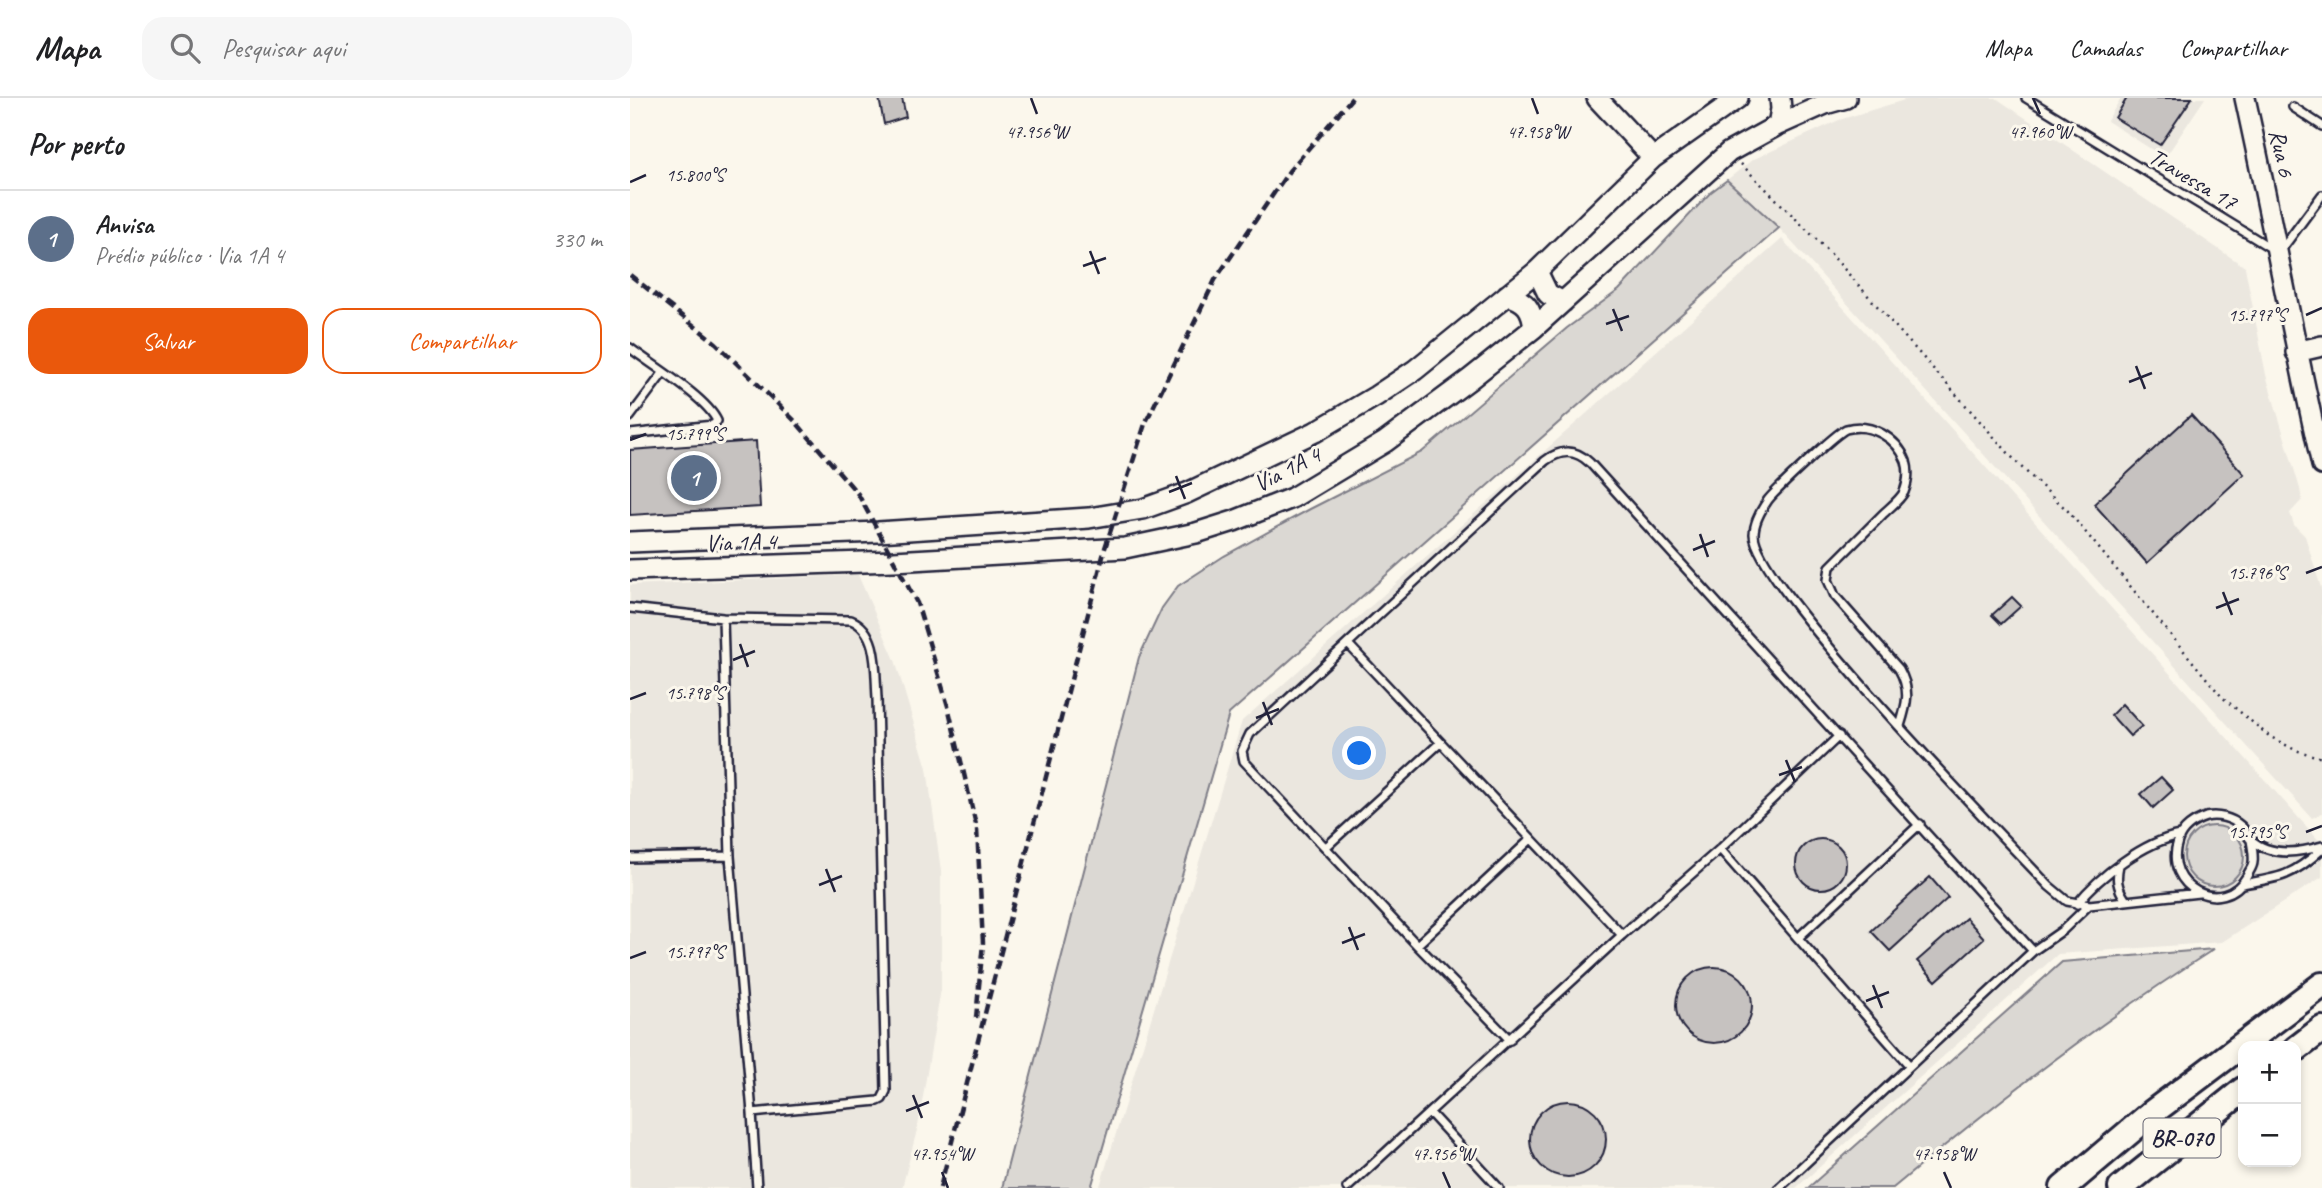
<!DOCTYPE html>
<html lang="pt">
<meta charset="utf-8">
<style>
:root{--surface:#fff;--page:#f6f6f6;--text:#202124;--muted:#757577;--line:#e0e0e0;--accent:#ea580c}
body{margin:0;font-family:Caveat,sans-serif;background:var(--page);color:var(--text)}
.controls{position:absolute;right:21px;bottom:21px;display:grid;overflow:hidden;border-radius:14px;box-shadow:0 4px 10px #0003}
.controls button{width:63px;height:63px;display:grid;place-items:center;padding:0;border:0;border-bottom:2px solid var(--line);background:var(--surface);color:var(--text);font:35px sans-serif}
.you{position:absolute;left:730px;top:656px;width:24px;height:24px;margin:-18px;border:5px solid #fff;border-radius:50%;background:#1a73e8;box-shadow:0 0 0 10px #1a73e833}
.badge{display:grid;place-items:center;width:46px;height:46px;border-radius:50%;background:var(--accent);color:#fff;font-size:23px;font-weight:700}
.pin{position:absolute;translate:-50% -50%;border:4px solid #fff;box-shadow:0 2px 7px #0006}
.list{margin:0;padding:0;list-style:none}
h2{display:flex;justify-content:space-between;align-items:center;height:91px;margin:0;padding:0 28px;font-size:30px}
h2 small{font-size:23px;font-weight:400;color:var(--muted)}
.list li{display:grid;grid-template-columns:46px 1fr auto;gap:21px;align-items:center;box-sizing:border-box;height:98px;padding:0 28px;border-top:2px solid var(--line)}
.list b{display:block;font-size:26px;white-space:nowrap}
.list p{margin:0;font-size:23px;white-space:nowrap;color:var(--muted)}
.list em{font-size:23px;font-style:normal;color:var(--muted)}
.actions{display:flex;gap:14px;padding:21px 28px}
.actions a{flex:1;padding:16px 0;border:2px solid var(--accent);border-radius:21px;text-align:center;font-size:24px;color:var(--accent)}
.actions .main{background:var(--accent);color:#fff}
.icon{flex:none;width:38px;height:38px;fill:none;stroke:currentColor;stroke-width:2;stroke-linecap:round;stroke-linejoin:round}
.map{position:relative;flex:none;width:1692px;height:1090px;overflow:hidden}
header{display:flex;align-items:center;gap:42px;box-sizing:border-box;height:98px;padding:0 35px;background:var(--surface);border-bottom:2px solid var(--line)}
header strong{font-size:33px}
nav{display:flex;gap:38px;margin-inline-start:auto;font-size:24px}
.search{width:490px;height:63px;background:var(--page);display:flex;align-items:center;gap:18px;box-sizing:border-box;padding:0 24px;border-radius:21px;color:var(--muted);font-size:26px}
main{display:flex}
aside{flex:1;background:var(--surface)}
.map>svg:first-child{display:block}
.built{fill:#ebe7df}
.green{fill:#dbd8d3;stroke:#7e7d87;stroke-width:2}
.building{fill:#c6c2c0;stroke:#22223b;stroke-width:2}
.lines{fill:none;stroke-linecap:round;stroke-linejoin:round}
.lane-casing{stroke:#22223b;stroke-width:12}
.secondary-casing{stroke:#22223b;stroke-width:24}
.highway-casing{stroke:#22223b;stroke-width:30}
.path{stroke:#22223b;stroke-width:2.5;stroke-dasharray:2 5;stroke-linecap:butt}
.lane{stroke:#fbf7ec;stroke-width:7}
.secondary{stroke:#fbf7ec;stroke-width:19}
.highway{stroke:#fbf7ec;stroke-width:24}
.rail{stroke:#22223b;stroke-width:4.5;stroke-dasharray:10 5;stroke-linecap:butt}
.ticks{fill:none;stroke:#22223b;stroke-width:2.5}
.labels{text-anchor:middle;dominant-baseline:central;stroke-width:6;stroke-linejoin:round;paint-order:stroke}
.shield{fill:#fbf7ec;stroke:#636270;stroke-width:2}
.shield-label{font-size:23px;font-weight:bold;fill:#22223b}
.street-label{font-size:24px;fill:#22223b;stroke:#fbf7ec}
.ticks-label{font-size:18px;text-anchor:middle;fill:#22223b;stroke:#fbf7ec;stroke-width:6;stroke-linejoin:round;paint-order:stroke}
</style>
<header>
<strong>Mapa</strong>
<div class="search"><svg class="icon" aria-label="search" viewBox="0 0 24 24"><circle cx="10" cy="10" r="6"/><path d="M15 15l6 6"/></svg>Pesquisar aqui</div>
<nav><a>Mapa</a><a>Camadas</a><a>Compartilhar</a></nav>
</header>
<main>
<aside>
<h2>Por perto<small></small></h2>
<ul class="list">
<li><span class="badge" style="background:#5c6f8a">1</span><div><b>Anvisa</b><p>Prédio público · Via 1A 4</p></div><em>330 m</em></li>
</ul>
<div class="actions"><a class="main">Salvar</a><a>Compartilhar</a></div>
</aside>
<div class="map">
<svg width="1692" height="1090" viewBox="0 0 1692 1090">
<rect width="100%" height="100%" fill="#fbf7ec"/>
<filter id="ink" filterUnits="userSpaceOnUse"><feTurbulence type="fractalNoise" baseFrequency=".0143" numOctaves="2"/><feDisplacementMap in="SourceGraphic" scale="14" xChannelSelector="R" yChannelSelector="G"/><feConvolveMatrix kernelMatrix="1 2 1 2 8 2 1 2 1" color-interpolation-filters="sRGB"/></filter>
<g filter="url(#ink)">
<path class="built" d="M 1281,0 L 1366,0 L 1615,169 L 1636,277 L 1670,391 L 1672,402 L 1660,415 L 1664,427 L 1675,438 L 1692,493 L 1692,715 L 1682,720 L 1149,130 L 1097,82 L 1122,62 L 1209,22 Z
M 1491,0 L 1575,0 L 1535,60 L 1477,23 Z
M 1152,141 L 1692,746 L 1692,779 L 1592,844 L 1428,856 L 1166,1090 L 473,1090 L 470,1088 L 612,623 Z
M 228,477 L 265,562 L 297,670 L 311,773 L 311,891 L 288,1028 L 272,1090 L 0,1090 L 0,487 Z"/>
<path class="green" d="M 1097,82 L 1149,130 L 599,616 L 461,1090 L 372,1090 L 509,559 L 532,510 L 548,488 L 594,458 L 680,411 L 792,354 L 937,230 L 989,192 L 1081,94 Z
M1554 758a30 30 0 1 1 60 0a30 30 0 1 1-60 0Z
M 1584,851 C 1471,923 1366,1004 1263,1090 L 1178,1090 L 1432,864 Z"/>
<path class="building" d="M 249,0 L 272,0 L 276,19 L 254,26 Z
M 1497,0 L 1562,0 L 1530,47 L 1485,20 Z
M 1561,317 L 1614,376 L 1517,465 L 1464,406 Z
M 126,343 L 130,409 L 0,417 L 0,352 Z
M 1382,499 L 1391,508 L 1371,526 L 1362,517 Z
M 1492,606 L 1512,628 L 1500,638 L 1481,617 Z
M 1531,679 L 1543,692 L 1523,710 L 1511,696 Z
M1166 766a25 25 0 1 1 50 0a25 25 0 1 1-50 0Z
M 1300,779 L 1318,800 L 1260,853 L 1241,833 Z
M 1336,820 L 1354,840 L 1306,883 L 1287,863 Z
M1046 907a38 38 0 1 1 76 0a38 38 0 1 1-76 0Z
M900 1041a38 38 0 1 1 76 0a38 38 0 1 1-76 0Z"/>
<g class="lines">
<g class="lane-casing">
<path id="lane" d="M 1396,0 L 1649,155 L 1692,97
M 1663,9 L 1692,28
M 0,250 C 22,267 77,300 87,323 L 83,327 L 0,336
M 0,319 L 33,275
M 0,510 L 93,520 L 221,522 C 249,533 245,574 247,600 L 256,993 L 252,1001 L 248,1003 L 122,1015 L 127,1090
M 93,520 L 100,758 L 122,1015
M 718,546 L 992,837
M 1270,628 C 1277,606 1281,592 1269,571 L 1205,498 L 1198,482 L 1200,469 C 1217,452 1235,434 1252,417 C 1259,410 1270,402 1274,394 C 1278,384 1279,373 1276,363 C 1267,340 1241,324 1216,331 C 1206,335 1146,392 1138,402 C 1131,412 1124,424 1124,436 C 1124,485 1372,738 1419,788 L 1437,803 L 1459,807 L 1569,795
M 1621,742 C 1622,749 1624,757 1623,764 C 1623,769 1619,773 1617,778 C 1593,820 1532,789 1548,743 C 1552,731 1564,723 1576,719 C 1587,716 1602,720 1611,728 C 1615,731 1617,738 1620,741 C 1640,759 1669,755 1692,748
M 696,749 L 810,645
M 1090,751 L 1279,967
M 0,760 L 100,758
M 1489,767 C 1486,781 1487,789 1495,801
M 1612,786 C 1650,780 1663,778 1692,751
M 1447,806 C 1469,778 1514,744 1550,737
M 1169,839 L 1290,726
M 787,847 L 900,742
M 880,942 L 787,847 L 614,663 L 612,653 L 620,636 L 915,363 C 931,351 946,351 960,365 L 1403,853
M 800,1015 L 869,1090
M 717,1090 L 992,837 L 1090,751 L 1209,638
M 1149,1090 L 1403,853 L 1433,832 L 1459,807"/>
</g>
<g class="secondary-casing">
<path id="secondary" d="M 967,0 L 1023,60
M 1615,0 C 1642,122 1664,245 1692,367
M 1148,27 L 1151,11 L 1150,0
M 907,173 L 918,196 L 933,204
M 877,197 C 896,203 902,210 904,230
M 1666,254 L 1692,248
M 0,444 L 248,434 L 459,420 L 513,411 L 557,395 L 685,334 L 746,298 L 785,272 L 907,173 L 1023,60 L 1108,0
M 0,472 L 264,463 L 495,450 L 566,435 L 604,423 L 662,400 L 755,344 L 840,281 L 904,230 L 1099,54 L 1148,27 L 1195,6 L 1216,0"/>
</g>
<g class="highway-casing">
<path id="highway" d="M 1666,951 L 1692,931
M 1433,1090 L 1523,1014 L 1692,887
M 1491,1090 L 1613,992"/>
</g>
<path class="path" d="M 1111,66 L 1199,154 L 1389,367 L 1438,413 L 1592,599 L 1639,638 L 1665,652 L 1692,660"/>
<use href="#lane" class="lane"/>
<use href="#secondary" class="secondary"/>
<use href="#highway" class="highway"/>
<path class="rail" d="M 0,177 L 86,245 L 165,323 L 228,396 L 287,505 L 318,608 L 347,731 L 353,845 L 346,920
M 310,1090 L 475,450 L 515,326 L 585,182 L 659,73 L 722,0"/>
</g>
</g>
<path class="ticks" d="M 401,0 L 407,16M 902,0 L 908,16M 1403,0 L 1410,16M 0,84 L 16,77M 460,153 L 469,176M 453,168 L 476,160M 983,211 L 992,233M 1676,217 L 1692,210M 976,226 L 999,218M 1506,268 L 1515,291M 1499,284 L 1522,275M 0,342 L 16,336M 546,378 L 555,401M 539,394 L 562,385M 1070,436 L 1078,459M 1063,452 L 1085,443M 1676,475 L 1692,469M 1593,494 L 1602,517M 1586,510 L 1609,501M 110,546 L 118,569M 103,562 L 125,553M 0,601 L 16,595M 633,604 L 642,627M 626,620 L 649,611M 1156,662 L 1165,684M 1149,677 L 1172,669M 1676,734 L 1692,728M 196,771 L 205,794M 189,787 L 212,778M 719,829 L 728,852M 712,845 L 735,836M 0,860 L 16,854M 1243,887 L 1252,910M 1236,903 L 1259,894M 283,997 L 292,1020M 276,1013 L 299,1004M 312,1074 L 318,1090M 813,1074 L 820,1090M 1314,1074 L 1321,1090"/>
<g class="labels">
<rect class="shield" x="1513.5" y="1020.5" width="77" height="39" rx="5"/>
<g class="shield-label">
<text x="1552" y="1040">BR-070</text>
</g>
<g class="street-label">
<text transform="translate(1652 55) rotate(78)">Rua 6</text>
<text transform="translate(1563 81) rotate(31)">Travessa 17</text>
<text transform="translate(657 371) rotate(-27)">Via 1A 4</text>
<text transform="translate(111 444) rotate(-2)">Via 1A 4</text>
</g>
</g>
<g class="ticks-label">
<text x="407" y="40">47.956°W</text>
<text x="908" y="40">47.958°W</text>
<text x="1410" y="40">47.960°W</text>
<text x="65" y="83">15.800°S</text>
<text x="1627" y="223">15.797°S</text>
<text x="65" y="342">15.799°S</text>
<text x="1627" y="481">15.796°S</text>
<text x="65" y="601">15.798°S</text>
<text x="1627" y="740">15.795°S</text>
<text x="65" y="860">15.797°S</text>
<text x="312" y="1062">47.954°W</text>
<text x="813" y="1062">47.956°W</text>
<text x="1314" y="1062">47.958°W</text>
</g>
</svg>
<div class="controls">
<button>+</button>
<button>−</button>
</div>
<div class="you"></div>
<div class="pin badge" style="left:64px;top:380px;background:#5c6f8a">1</div>
</div>
</main>
